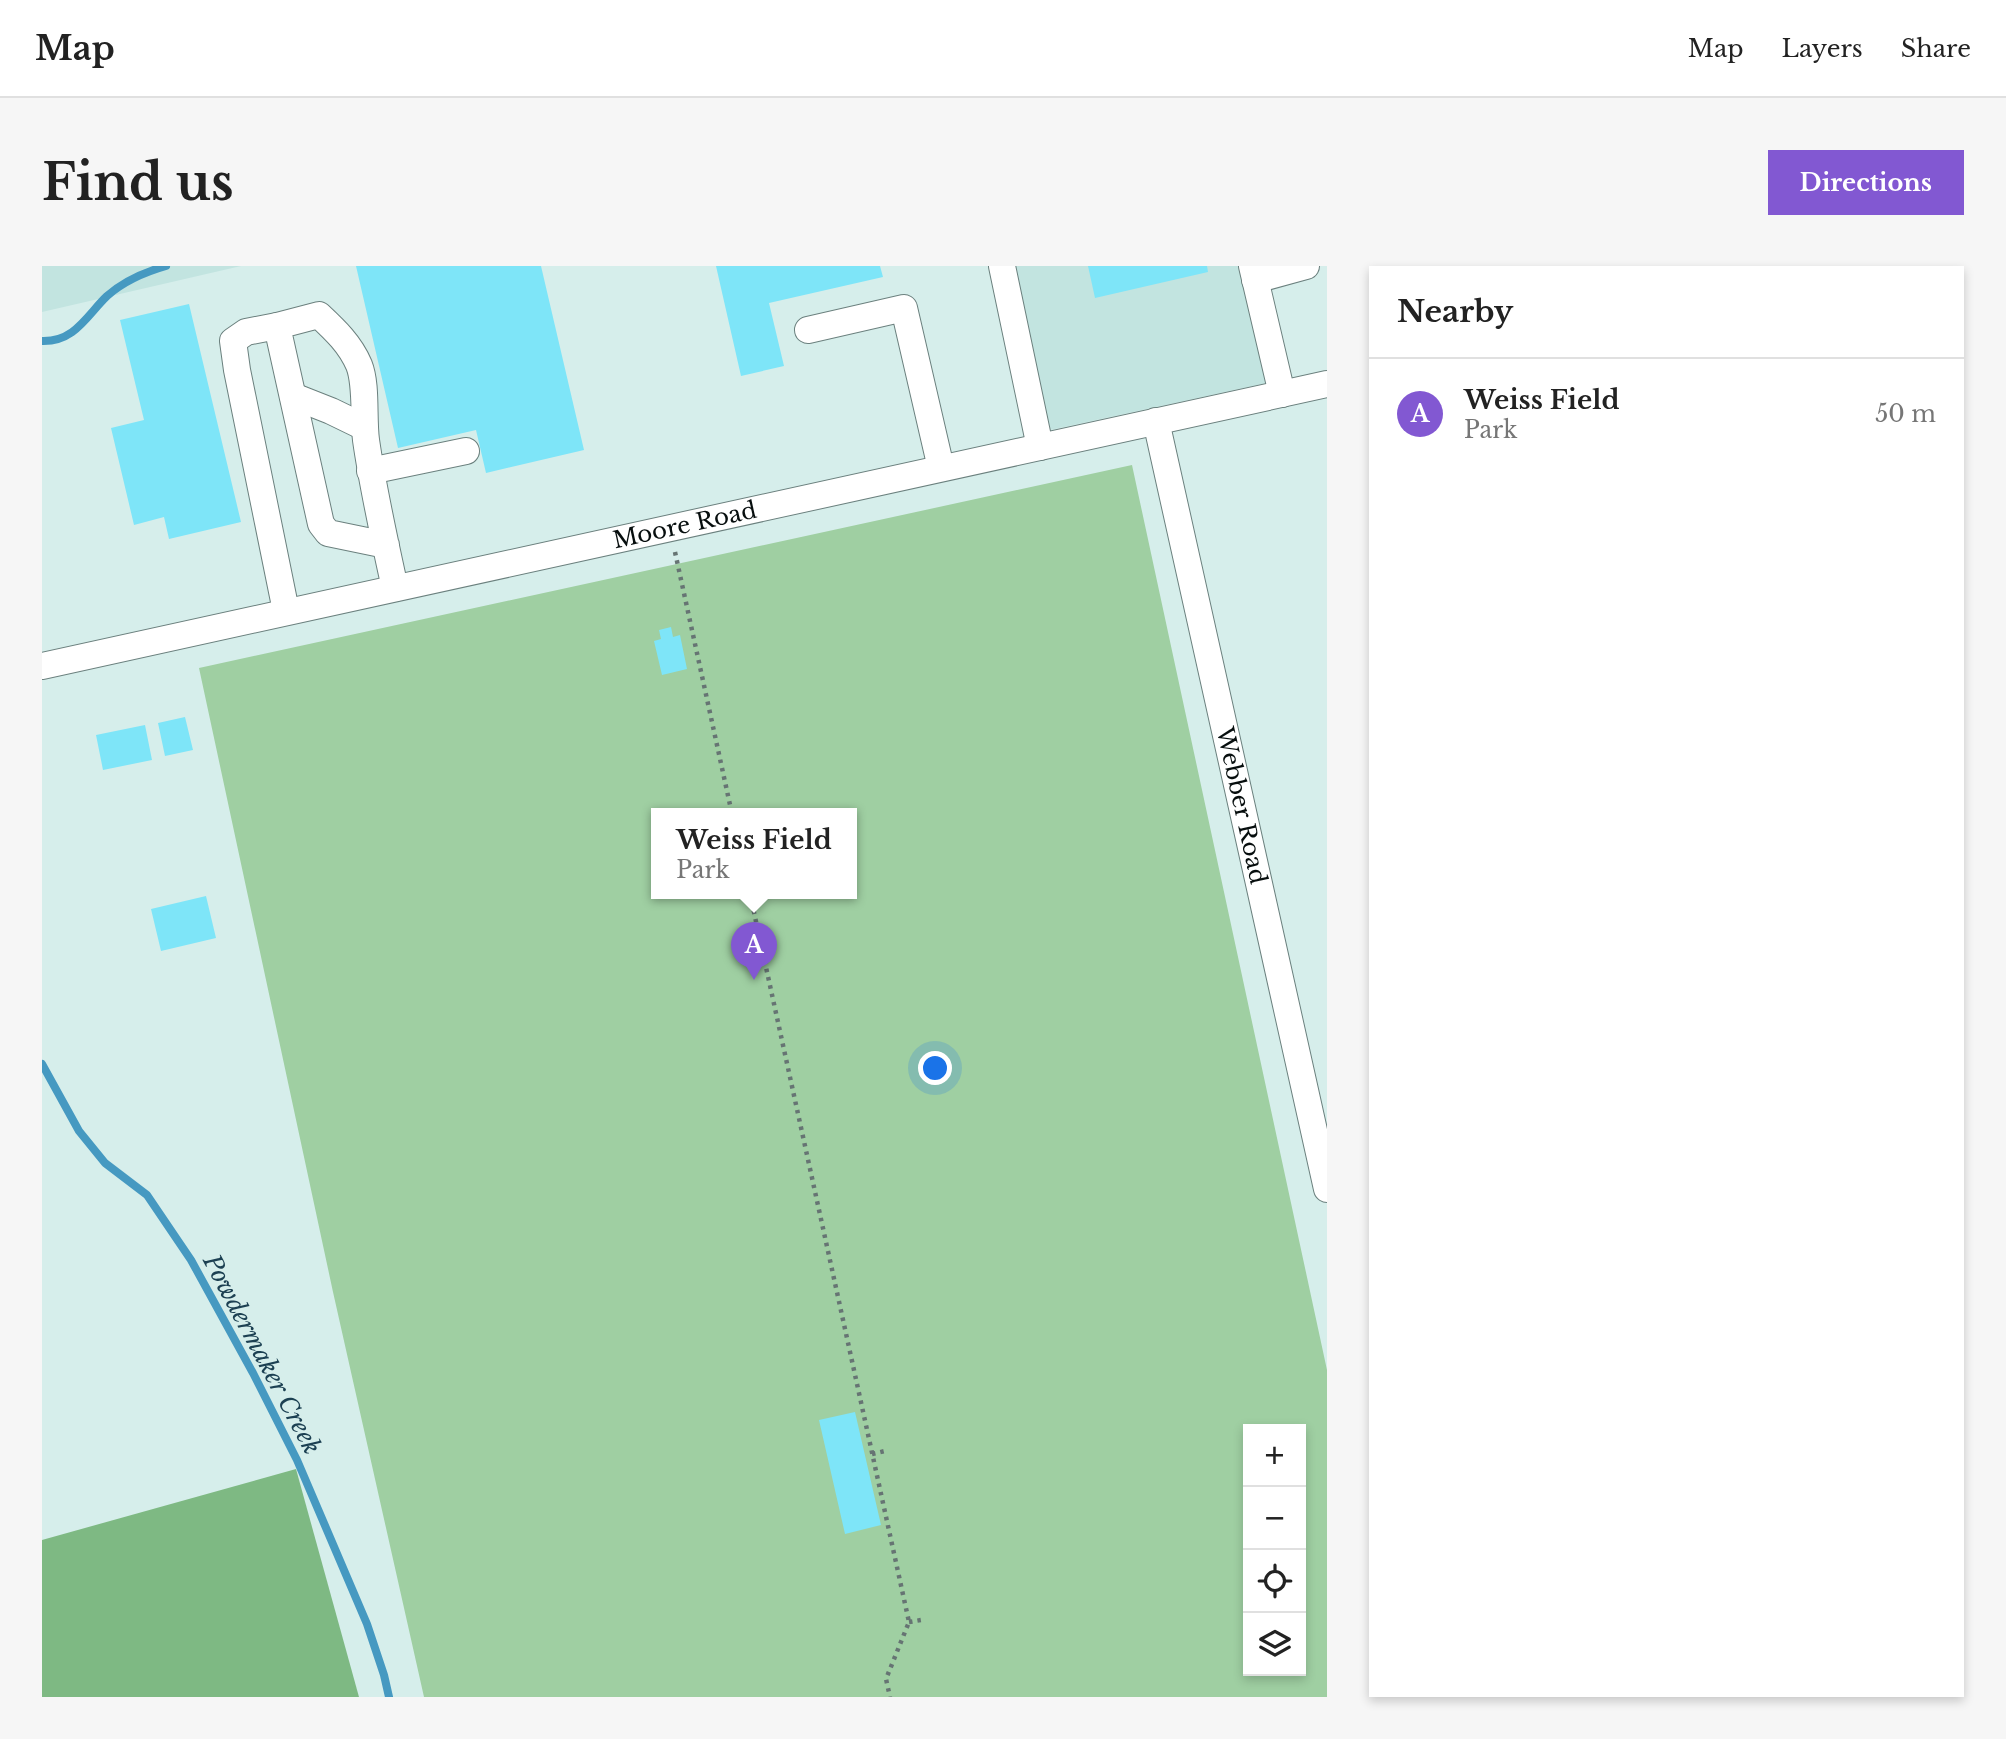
<!DOCTYPE html>
<meta charset="utf-8">
<style>
:root{--surface:#fff;--page:#f6f6f6;--text:#222;--muted:#767676;--line:#e0e0e0;--accent:#8258d2}
body{margin:0;font-family:"Libre Baskerville",serif;background:var(--page);color:var(--text)}
.controls{position:absolute;right:21px;bottom:21px;display:grid;overflow:hidden;border-radius:0px;box-shadow:0 4px 10px #0003}
.controls button{width:63px;height:63px;display:grid;place-items:center;padding:0;border:0;border-bottom:2px solid var(--line);background:var(--surface);color:var(--text);font:35px sans-serif}
.you{position:absolute;left:894px;top:803px;width:24px;height:24px;margin:-18px;border:5px solid #fff;border-radius:50%;background:#1a73e8;box-shadow:0 0 0 10px #1a73e833}
.badge{display:grid;place-items:center;width:46px;height:46px;border-radius:50%;background:var(--accent);color:#fff;font-size:23px;font-weight:700}
.pin{position:absolute;translate:-50% -58px;filter:drop-shadow(0 2px 4px #0008)}
.pin::after{content:'';position:absolute;top:37px;width:24px;height:21px;background:inherit;clip-path:polygon(0 0,100% 0,50% 100%)}
.popup{position:absolute;left:609px;top:542px;width:206px;height:91px;box-sizing:border-box;display:grid;place-content:center;border-radius:0px;background:var(--surface);filter:drop-shadow(0 2px 5px #0005);font-size:23px;white-space:nowrap;color:var(--muted)}
.popup b{font-size:26px;color:var(--text)}
.popup::after{content:'';position:absolute;left:50%;top:100%;margin-left:-14px;border:14px solid transparent;border-top-color:var(--surface)}
.list{margin:0;padding:0;list-style:none}
h2{display:flex;justify-content:space-between;align-items:center;height:91px;margin:0;padding:0 28px;font-size:30px}
h2 small{font-size:23px;font-weight:400;color:var(--muted)}
.list li{display:grid;grid-template-columns:46px 1fr auto;gap:21px;align-items:center;box-sizing:border-box;height:112px;padding:0 28px;border-top:2px solid var(--line)}
.list b{display:block;font-size:26px;white-space:nowrap}
.list p{margin:0;font-size:23px;white-space:nowrap;color:var(--muted)}
.list em{font-size:23px;font-style:normal;color:var(--muted)}
.icon{flex:none;width:38px;height:38px;fill:none;stroke:currentColor;stroke-width:2;stroke-linecap:round;stroke-linejoin:round}
.map{position:relative;flex:none;width:1285px;height:1431px;overflow:hidden;border-radius:0px}
header{display:flex;align-items:center;gap:42px;box-sizing:border-box;height:98px;padding:0 35px;background:var(--surface);border-bottom:2px solid var(--line)}
header strong{font-size:33px}
nav{display:flex;gap:38px;margin-inline-start:auto;font-size:24px}
.intro{display:flex;align-items:center;justify-content:space-between;box-sizing:border-box;height:168px;padding:0 42px}
h1{margin:0;font-size:49px}
.button{padding:18px 32px;border-radius:0px;background:var(--accent);color:#fff;font-size:24px;font-weight:700}
main{display:flex;gap:42px;padding:0 42px}
aside{flex:1;background:var(--surface);border-radius:0px;box-shadow:0 4px 10px #0003}
.map>svg:first-child{display:block}
.built{fill:#c2e4e0}
.green{fill:#9fcfa2;fill-rule:evenodd}
.forest{fill:#7eb983}
.lines{fill:none;stroke-linecap:round;stroke-linejoin:round}
.stream{stroke:#4699c1;stroke-width:8}
.building{fill:#7ee5f8}
.minor-casing{stroke:#6b807e;stroke-width:28}
.path{stroke:#667473;stroke-width:4.5;stroke-dasharray:3.5 5;stroke-linecap:butt}
.minor{stroke:#fff;stroke-width:26}
.labels{text-anchor:middle;dominant-baseline:central;stroke-width:5;stroke-linejoin:round;paint-order:stroke}
.street-label{font-size:23px;fill:#070e0e;stroke:#d6eeeb}
.water-label{font-size:24px;font-style:italic;fill:#1c4052;stroke:#d6eeeb}
</style>
<header>
<strong>Map</strong>
<nav><a>Map</a><a>Layers</a><a>Share</a></nav>
</header>
<div class="intro"><h1>Find us</h1><a class="button">Directions</a></div>
<main>
<div class="map">
<svg width="1285" height="1431" viewBox="0 0 1285 1431">
<rect width="100%" height="100%" fill="#d6eeeb"/>
<path class="built" d="M 0,0 L 199,0 L 0,46 Z
M 947,0 L 1213,0 L 1238,114 L 985,169 Z"/>
<path class="green" d="M 1090,199 L 1285,1104 L 1285,1431 L 382,1431 L 291,1026 L 157,402 ZM 614,548 L 810,548 L 810,628 L 614,628 ZM 1206,1163 L 1259,1163 L 1259,1405 L 1206,1405 Z"/>
<path class="forest" d="M 254,1203 L 317,1431 L 0,1431 L 0,1274 Z"/>
<g class="lines">
<path class="stream" d="M 0,75 C 33,76 45,49 65,30 C 82,15 103,6 124,0
M 0,798 L 37,865 L 63,897 L 105,929 L 149,994 L 211,1107 L 255,1194 L 325,1358 L 342,1409 L 347,1431"/>
</g>
<path class="building" d="M 314,0 L 499,0 L 542,184 L 444,207 L 434,164 L 356,182 Z
M 674,0 L 838,0 L 841,11 L 727,37 L 742,100 L 699,110 Z
M 1046,0 L 1165,0 L 1166,6 L 1053,32 Z
M 147,38 L 199,256 L 127,273 L 122,251 L 92,259 L 69,162 L 102,154 L 78,54 Z
M 629,361 L 631,371 L 638,369 L 645,403 L 620,409 L 612,375 L 619,373 L 617,364 Z
M 143,451 L 151,484 L 123,490 L 116,457 Z
M 103,459 L 110,494 L 61,504 L 54,469 Z
M 164,630 L 174,672 L 119,685 L 109,643 Z
M 813,1146 L 839,1259 L 803,1268 L 777,1154 Z"/>
<g class="lines">
<g class="minor-casing">
<g id="minor">
<path d="M 960,0 L 998,181"/>
<path d="M 1210,0 L 1240,128"/>
<path d="M 1213,14 L 1264,0"/>
<path d="M 235,60 L 204,66 L 191,75 L 195,104 L 244,345"/>
<path d="M 766,64 L 862,42 L 899,202"/>
<path d="M 251,130 L 289,145 L 322,161"/>
<path id="s1" d="M 1114,155 L 1285,923"/>
<path d="M 328,205 L 424,185"/>
<path d="M 344,279 L 286,267 L 279,258 L 235,60 L 277,49 C 293,64 308,78 317,99 C 325,119 321,151 324,174 C 331,223 342,272 353,322"/>
<path id="s2" d="M 0,400 L 1285,118"/>
</g>
</g>
<path class="path" d="M 633,286 L 690,548
M 708,628 L 867,1356 L 844,1413 L 848,1431
M 830,1188 L 843,1185
M 867,1356 L 879,1354"/>
<use href="#minor" class="minor"/>
</g>
<g class="labels">
<g class="street-label">
<text stroke="none"><textPath href="#s2" startOffset="658">Moore Road</textPath></text>
<text stroke="none"><textPath href="#s1" startOffset="394">Webber Road</textPath></text>
</g>
<g class="water-label">
<text transform="translate(220 1088) rotate(62)">Powdermaker Creek</text>
</g>
</g>
</svg>
<div class="controls">
<button>+</button>
<button>−</button>
<button><svg class="icon" aria-label="locate" viewBox="0 0 24 24"><circle cx="12" cy="12" r="6"/><path d="M12 2v4M12 18v4M2 12h4M18 12h4"/></svg></button>
<button><svg class="icon" aria-label="layers" viewBox="0 0 24 24"><path d="M12 4l9 5-9 5-9-5zM3 14l9 5 9-5"/></svg></button>
</div>
<div class="you"></div>
<div class="pin badge" style="left:712px;top:714px">A</div>
<div class="popup"><b>Weiss Field</b>Park</div>
</div>
<aside>
<h2>Nearby<small></small></h2>
<ul class="list">
<li><span class="badge">A</span><div><b>Weiss Field</b><p>Park</p></div><em>50 m</em></li>
</ul>
</aside>
</main>
